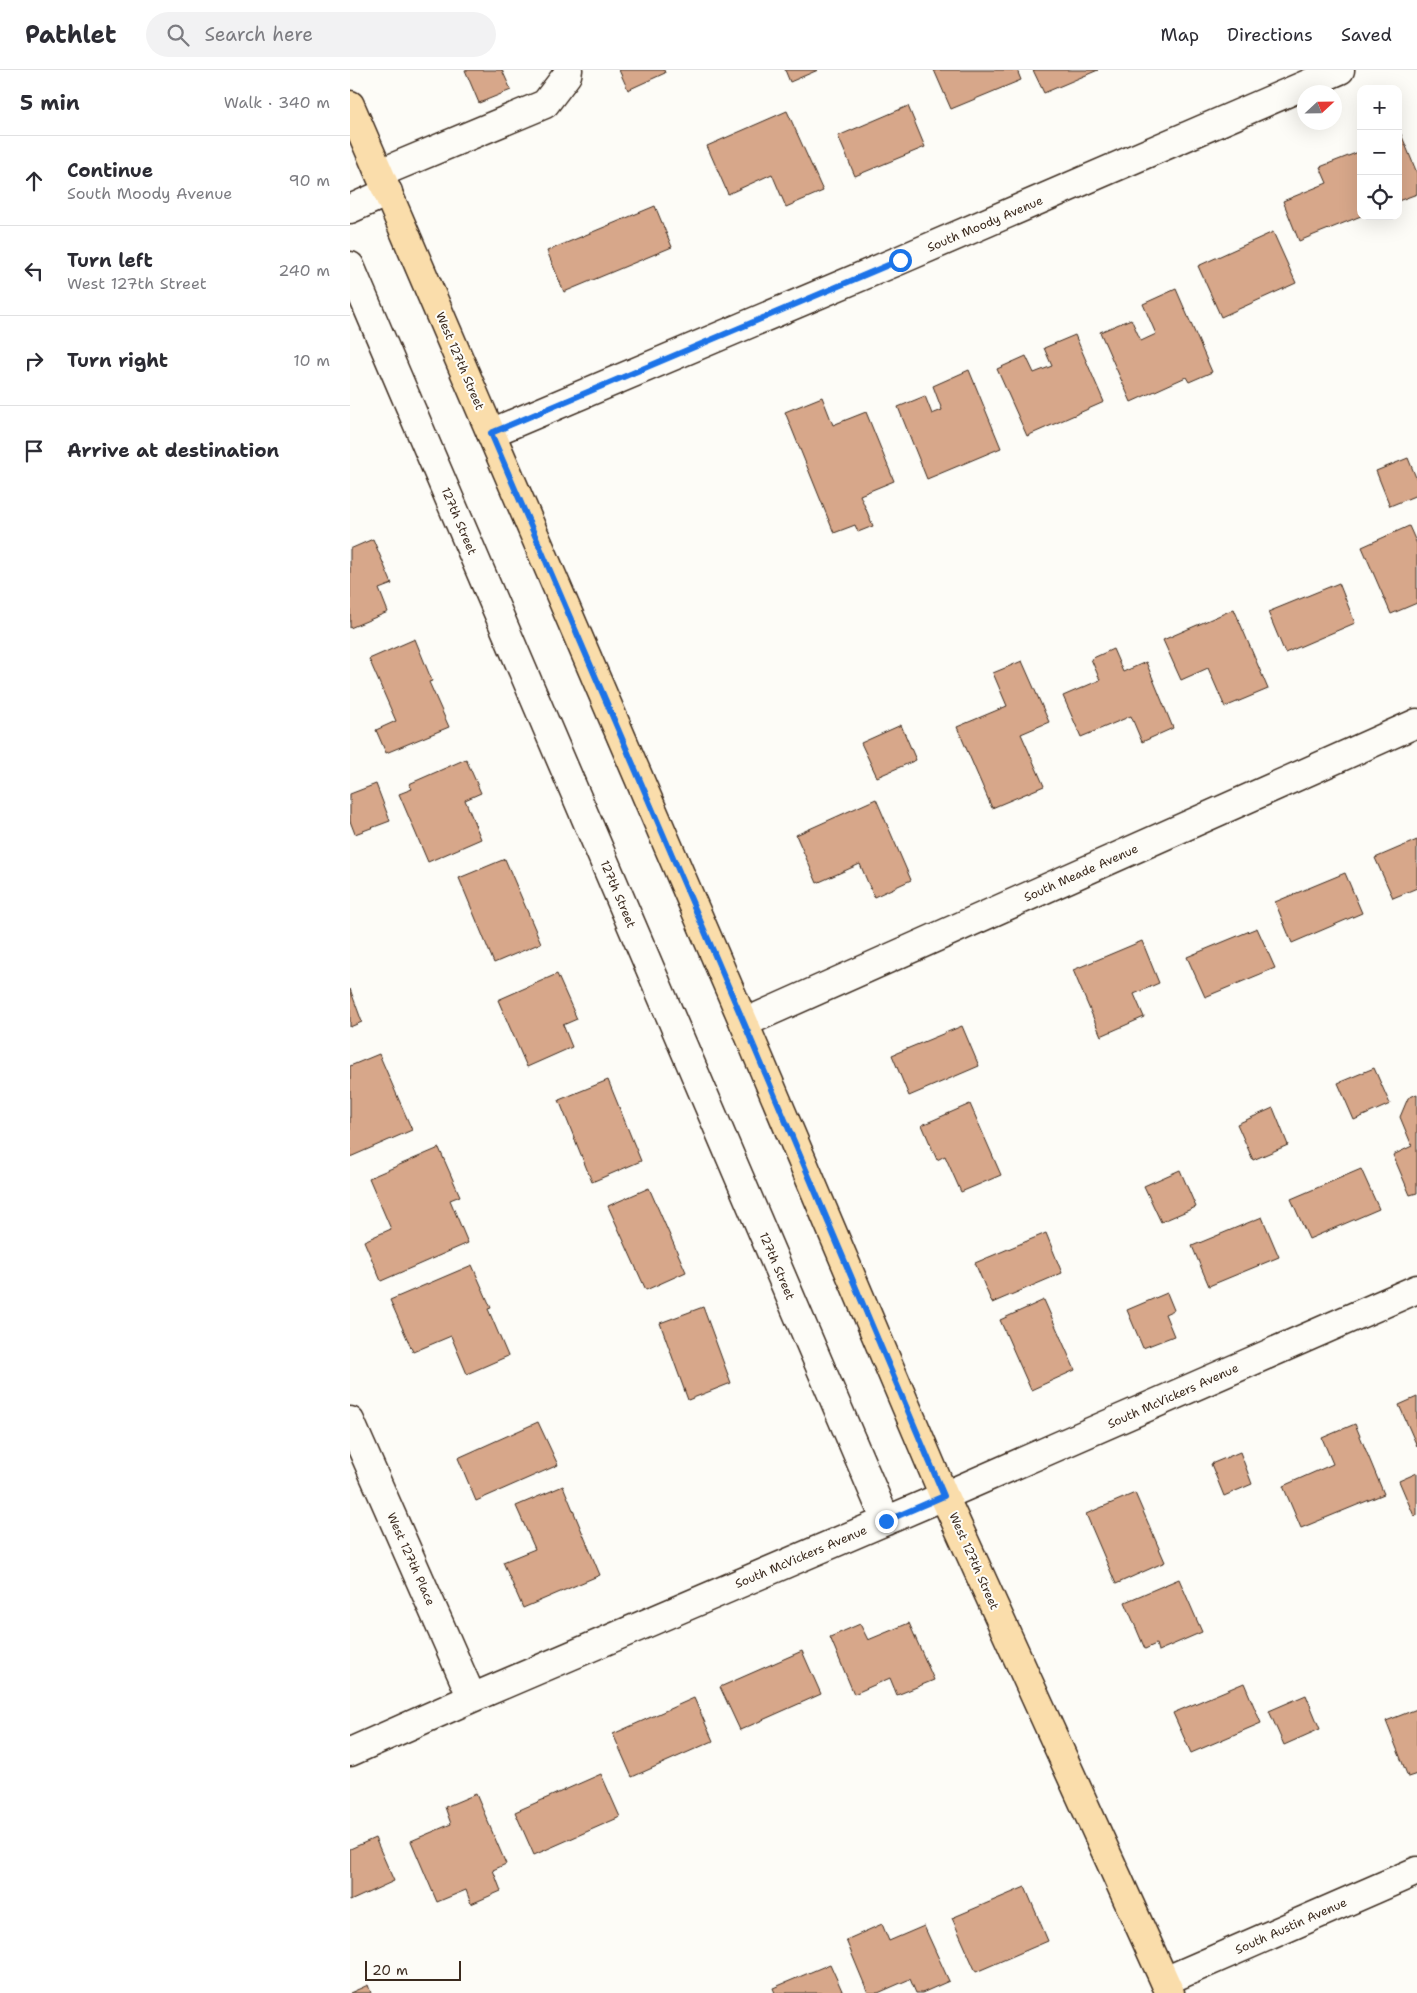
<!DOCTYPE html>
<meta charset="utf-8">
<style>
:root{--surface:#fff;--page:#f2f2f3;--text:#2b2b33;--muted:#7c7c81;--line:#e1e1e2}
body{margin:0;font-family:"Shantell Sans",sans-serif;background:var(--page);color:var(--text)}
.controls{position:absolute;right:15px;top:15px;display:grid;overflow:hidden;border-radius:10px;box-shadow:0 5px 20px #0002}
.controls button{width:45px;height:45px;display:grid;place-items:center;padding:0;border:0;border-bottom:1px solid var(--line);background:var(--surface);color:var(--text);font:25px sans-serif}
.compass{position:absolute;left:947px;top:15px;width:45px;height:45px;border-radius:50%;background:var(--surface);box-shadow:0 5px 20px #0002;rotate:68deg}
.scale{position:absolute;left:15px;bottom:12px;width:96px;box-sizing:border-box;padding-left:5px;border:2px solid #3b2a1e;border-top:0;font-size:14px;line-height:18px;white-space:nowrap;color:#3b2a1e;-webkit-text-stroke:4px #fdfcf7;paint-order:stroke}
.stop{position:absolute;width:15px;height:15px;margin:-11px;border:4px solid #1a73e8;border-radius:50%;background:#fff}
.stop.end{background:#1a73e8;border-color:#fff;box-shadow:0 1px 5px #0008}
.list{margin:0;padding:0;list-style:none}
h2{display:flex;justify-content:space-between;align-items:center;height:65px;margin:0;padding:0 20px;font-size:21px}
h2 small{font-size:16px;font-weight:400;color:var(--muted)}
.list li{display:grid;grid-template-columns:32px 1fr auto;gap:15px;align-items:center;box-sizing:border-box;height:90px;padding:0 20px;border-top:1px solid var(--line)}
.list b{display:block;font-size:19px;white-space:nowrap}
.list p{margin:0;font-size:16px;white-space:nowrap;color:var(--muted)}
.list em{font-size:16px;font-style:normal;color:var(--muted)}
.icon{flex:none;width:28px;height:28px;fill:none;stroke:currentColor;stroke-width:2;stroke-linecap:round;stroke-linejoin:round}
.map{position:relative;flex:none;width:1067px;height:1923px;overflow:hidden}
header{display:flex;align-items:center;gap:30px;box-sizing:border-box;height:70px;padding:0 25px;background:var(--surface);border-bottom:1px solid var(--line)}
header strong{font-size:24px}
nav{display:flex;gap:28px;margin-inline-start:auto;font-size:18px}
.search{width:350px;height:45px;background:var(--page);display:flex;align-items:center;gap:12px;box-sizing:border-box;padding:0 18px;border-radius:28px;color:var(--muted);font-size:19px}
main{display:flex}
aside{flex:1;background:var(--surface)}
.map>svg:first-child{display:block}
.building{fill:#d7a78a;stroke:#3b2a1e}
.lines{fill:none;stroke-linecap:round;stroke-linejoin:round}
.minor-casing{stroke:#3b2a1e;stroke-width:31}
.major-casing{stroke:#3b2a1e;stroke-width:31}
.minor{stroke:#fdfcf7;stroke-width:28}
.major{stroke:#faddab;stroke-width:28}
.route{stroke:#1a73e8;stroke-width:6}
.labels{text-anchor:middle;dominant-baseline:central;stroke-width:4;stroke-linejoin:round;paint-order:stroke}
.street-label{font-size:12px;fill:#3b2a1e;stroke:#fdfcf7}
</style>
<header>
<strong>Pathlet</strong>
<div class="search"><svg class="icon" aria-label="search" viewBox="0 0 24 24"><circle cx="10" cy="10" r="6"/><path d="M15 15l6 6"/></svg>Search here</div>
<nav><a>Map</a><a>Directions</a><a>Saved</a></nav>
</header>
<main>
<aside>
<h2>5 min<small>Walk · 340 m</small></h2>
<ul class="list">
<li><svg class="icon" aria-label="ahead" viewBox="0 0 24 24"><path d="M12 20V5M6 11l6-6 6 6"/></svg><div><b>Continue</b><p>South Moody Avenue</p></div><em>90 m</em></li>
<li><svg class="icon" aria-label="left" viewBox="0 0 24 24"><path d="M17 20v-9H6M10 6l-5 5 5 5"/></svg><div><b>Turn left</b><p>West 127th Street</p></div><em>240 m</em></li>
<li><svg class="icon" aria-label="right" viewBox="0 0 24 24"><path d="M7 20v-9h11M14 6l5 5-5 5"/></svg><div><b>Turn right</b></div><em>10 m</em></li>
<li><svg class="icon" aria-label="arrive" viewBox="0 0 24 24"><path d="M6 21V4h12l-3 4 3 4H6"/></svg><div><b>Arrive at destination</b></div></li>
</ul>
</aside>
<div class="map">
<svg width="1067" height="1923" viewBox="0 0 1067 1923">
<rect width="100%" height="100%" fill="#fdfcf7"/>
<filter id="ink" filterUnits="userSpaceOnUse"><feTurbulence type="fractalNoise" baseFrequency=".02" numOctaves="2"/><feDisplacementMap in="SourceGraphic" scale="10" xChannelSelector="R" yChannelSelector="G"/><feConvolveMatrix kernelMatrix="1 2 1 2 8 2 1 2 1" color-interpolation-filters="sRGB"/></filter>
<g filter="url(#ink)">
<path class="building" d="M 115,0 L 152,0 L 161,20 L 129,33 Z
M 269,0 L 314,0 L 315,3 L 278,20 Z
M 435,0 L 468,0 L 440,12 Z
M 584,0 L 667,0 L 671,10 L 601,39 Z
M 683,0 L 748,0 L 694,23 Z
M 558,36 L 575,77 L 505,106 L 488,66 Z
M 437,41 L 473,121 L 436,137 L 422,104 L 378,124 L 357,76 Z
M 1051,64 L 1067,103 L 1067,124 L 1048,131 L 1048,65 Z
M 1011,81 L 1011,146 L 949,171 L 933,131 L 977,113 L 970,97 Z
M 305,136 L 322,177 L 214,222 L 197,181 Z
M 923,162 L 946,213 L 871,247 L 848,196 Z
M 826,219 L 862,302 L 839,312 L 836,307 L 781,332 L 750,262 L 781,249 L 791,271 L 806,264 L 793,234 Z
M 725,265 L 754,332 L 677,366 L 647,299 L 676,286 L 684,303 L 702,296 L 694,278 Z
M 619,300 L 651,378 L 577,409 L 548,337 L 575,326 L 582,344 L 592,340 L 583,316 Z
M 472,327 L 483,355 L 516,342 L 544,411 L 510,425 L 523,456 L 508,462 L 505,455 L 484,463 L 435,342 Z
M 1058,388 L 1067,410 L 1067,425 L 1040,436 L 1026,401 Z
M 1059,456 L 1067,474 L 1067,533 L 1041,544 L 1012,477 Z
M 23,469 L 42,514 L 29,519 L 38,542 L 0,558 L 0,479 Z
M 989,513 L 1005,553 L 935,583 L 918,542 Z
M 884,539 L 918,619 L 875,637 L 858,598 L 831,610 L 813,570 Z
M 65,569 L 82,611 L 79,612 L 99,657 L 36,683 L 26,660 L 46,651 L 19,589 Z
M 763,579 L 773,602 L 796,592 L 823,658 L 792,672 L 781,646 L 731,667 L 713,626 L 750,610 L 741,589 Z
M 672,591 L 699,652 L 671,664 L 694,716 L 642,738 L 607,657 L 657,636 L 643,603 Z
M 551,655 L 566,690 L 527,707 L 511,673 Z
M 116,689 L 131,723 L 115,730 L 131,769 L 78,792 L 49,724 L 62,719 L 59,714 Z
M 26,714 L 40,751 L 5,764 L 0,751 L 0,724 Z
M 526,729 L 561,810 L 524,827 L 510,794 L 467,813 L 446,765 Z
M 1067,770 L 1067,818 L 1043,828 L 1025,788 Z
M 155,789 L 191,873 L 144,893 L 109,808 Z
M 995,803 L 1012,843 L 942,873 L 925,832 Z
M 907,858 L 925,898 L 855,927 L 837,887 Z
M 792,871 L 809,913 L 784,924 L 794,947 L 751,966 L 723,900 Z
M 207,904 L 227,949 L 213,955 L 222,977 L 177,997 L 148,930 Z
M 0,919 L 12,952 L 0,957 Z
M 612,956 L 629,996 L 559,1026 L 542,985 Z
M 29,984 L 62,1060 L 0,1087 L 0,996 Z
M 1024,998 L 1040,1034 L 1004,1050 L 988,1013 Z
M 258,1010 L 291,1091 L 242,1112 L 209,1030 Z
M 1067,1024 L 1067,1123 L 1060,1125 L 1043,1085 L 1062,1076 L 1050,1047 L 1058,1028 Z
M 620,1034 L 651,1105 L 611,1122 L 595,1086 L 587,1090 L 572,1055 Z
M 923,1038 L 938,1075 L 903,1090 L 887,1054 Z
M 89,1078 L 110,1126 L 100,1130 L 118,1173 L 31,1211 L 14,1171 L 41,1159 L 19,1108 Z
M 1011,1099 L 1029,1139 L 959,1169 L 941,1129 Z
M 830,1100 L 846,1137 L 811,1152 L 794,1116 Z
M 299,1118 L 336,1202 L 296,1220 L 258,1136 Z
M 912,1147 L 929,1187 L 859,1216 L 842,1176 Z
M 696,1163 L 712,1203 L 642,1233 L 625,1193 Z
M 122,1195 L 141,1238 L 138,1239 L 158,1286 L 117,1304 L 101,1266 L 63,1282 L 40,1230 Z
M 817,1223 L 824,1240 L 815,1244 L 824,1266 L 793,1278 L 777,1240 Z
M 694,1230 L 725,1300 L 681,1320 L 650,1250 Z
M 353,1237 L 381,1313 L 338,1330 L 310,1253 Z
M 1067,1327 L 1067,1376 L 1049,1335 Z
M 188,1352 L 208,1395 L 126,1431 L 108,1388 Z
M 1005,1354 L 1034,1424 L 951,1458 L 933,1416 L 983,1394 L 972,1368 Z
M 890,1382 L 902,1414 L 874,1426 L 861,1394 Z
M 1067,1403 L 1067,1445 L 1064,1446 L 1049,1411 Z
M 213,1416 L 250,1505 L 173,1538 L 153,1492 L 185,1479 L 166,1436 Z
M 785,1423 L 815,1492 L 766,1514 L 736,1444 Z
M 829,1509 L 852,1562 L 808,1581 L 806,1574 L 795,1579 L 775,1532 Z
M 559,1553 L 584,1610 L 547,1625 L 540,1608 L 504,1624 L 480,1567 L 510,1554 L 518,1570 Z
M 452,1581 L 471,1624 L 390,1660 L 370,1617 Z
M 894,1613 L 911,1653 L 841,1683 L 823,1643 Z
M 956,1625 L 970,1659 L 934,1675 L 919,1641 Z
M 344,1628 L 363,1671 L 282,1707 L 263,1664 Z
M 1067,1639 L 1067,1704 L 1058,1707 L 1036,1651 Z
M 251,1704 L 270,1747 L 184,1785 L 165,1742 Z
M 126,1724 L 156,1794 L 143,1800 L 151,1821 L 121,1834 L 116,1820 L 87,1832 L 61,1771 L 101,1754 L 95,1737 Z
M 25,1768 L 44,1811 L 0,1831 L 0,1779 Z
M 675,1817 L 698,1871 L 626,1902 L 602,1848 Z
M 532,1854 L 539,1871 L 574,1856 L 599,1911 L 572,1923 L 566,1923 L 560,1909 L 528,1923 L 518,1923 L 496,1870 Z
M 480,1894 L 493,1923 L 425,1923 L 423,1918 Z
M 18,1915 L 21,1923 L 0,1923 Z"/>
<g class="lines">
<g class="minor-casing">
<path id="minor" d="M 30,103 L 195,34 L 217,5 L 218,0
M 0,139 L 38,122
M 0,196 L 536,1451
M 141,363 L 550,190 L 990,0
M 394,953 L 1067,653
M 0,1351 L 122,1628
M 0,1682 L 122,1628 L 594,1426 L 1067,1219
M 815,1911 L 1067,1801"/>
</g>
<g class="major-casing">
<path id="major" d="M 0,35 L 394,953 L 594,1426 L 820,1923"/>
</g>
<use href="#minor" class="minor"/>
<use href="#major" class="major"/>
</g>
</g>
<g class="lines" filter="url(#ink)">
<path class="route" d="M 536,1451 L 594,1426 L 394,953 L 141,363 L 550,190"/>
</g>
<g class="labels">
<g class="street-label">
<text transform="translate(635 154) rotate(-23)">South Moody Avenue</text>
<text transform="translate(110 291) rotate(67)">West 127th Street</text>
<text transform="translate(109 451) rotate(67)">127th Street</text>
<text transform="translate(731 803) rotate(-24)">South Meade Avenue</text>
<text transform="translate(268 824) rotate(67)">127th Street</text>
<text transform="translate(427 1196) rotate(67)">127th Street</text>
<text transform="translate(823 1326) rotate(-24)">South McVickers Avenue</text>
<text transform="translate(451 1487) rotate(-23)">South McVickers Avenue</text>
<text transform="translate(61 1489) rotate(66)">West 127th Place</text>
<text transform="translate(624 1491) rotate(66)">West 127th Street</text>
<text transform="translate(941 1856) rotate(-24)">South Austin Avenue</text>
</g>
</g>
</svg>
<div class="controls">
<button>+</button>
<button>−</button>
<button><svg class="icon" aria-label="locate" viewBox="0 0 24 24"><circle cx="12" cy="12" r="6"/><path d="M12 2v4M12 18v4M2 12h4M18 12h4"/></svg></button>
</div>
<svg class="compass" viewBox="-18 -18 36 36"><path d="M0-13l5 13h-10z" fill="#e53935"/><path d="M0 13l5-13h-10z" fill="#7c7c81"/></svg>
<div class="scale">20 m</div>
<div class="stop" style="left:550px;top:190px"></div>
<div class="stop end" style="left:536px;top:1451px"></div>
</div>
</main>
